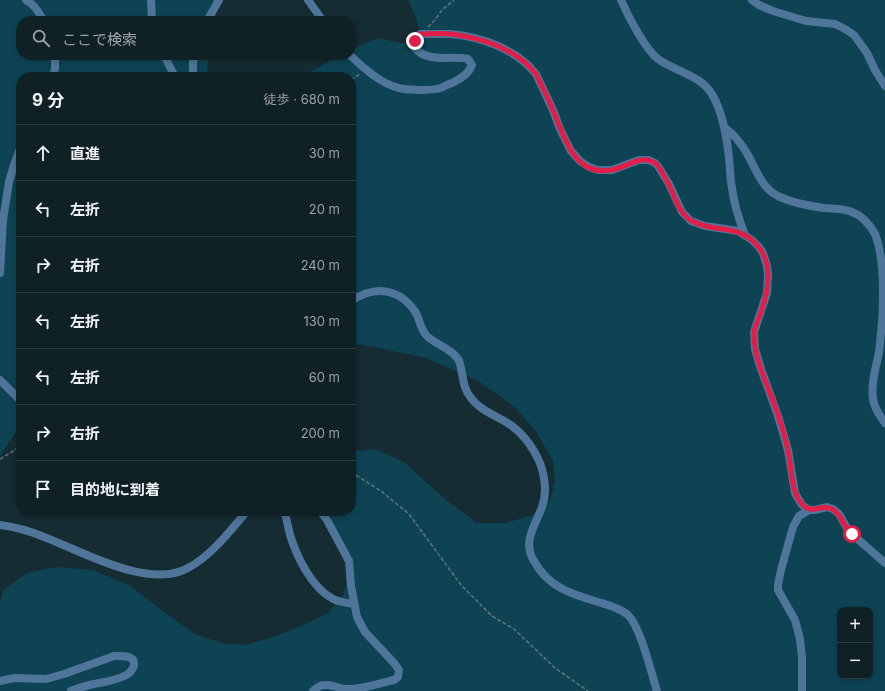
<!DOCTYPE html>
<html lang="ja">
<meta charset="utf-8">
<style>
:root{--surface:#102126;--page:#1e2e32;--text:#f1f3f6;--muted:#9ca3a7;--line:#303e43}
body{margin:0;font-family:Inter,"Noto Sans JP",sans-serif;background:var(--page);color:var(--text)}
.controls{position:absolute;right:12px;bottom:12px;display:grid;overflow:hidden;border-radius:8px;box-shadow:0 2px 6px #0003}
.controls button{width:36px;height:36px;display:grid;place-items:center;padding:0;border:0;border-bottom:1px solid var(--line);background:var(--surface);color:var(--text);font:20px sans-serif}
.stop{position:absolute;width:12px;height:12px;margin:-9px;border:3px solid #e11d48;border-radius:50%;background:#fff}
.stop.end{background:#e11d48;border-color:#fff;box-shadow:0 1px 4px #0008}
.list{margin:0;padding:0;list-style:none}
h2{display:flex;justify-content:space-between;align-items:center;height:52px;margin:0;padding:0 16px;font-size:17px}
h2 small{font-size:13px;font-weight:400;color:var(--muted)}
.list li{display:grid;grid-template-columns:26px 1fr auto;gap:12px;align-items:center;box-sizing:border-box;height:56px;padding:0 16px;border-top:1px solid var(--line)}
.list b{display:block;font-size:15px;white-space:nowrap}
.list em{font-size:13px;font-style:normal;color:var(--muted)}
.icon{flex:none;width:22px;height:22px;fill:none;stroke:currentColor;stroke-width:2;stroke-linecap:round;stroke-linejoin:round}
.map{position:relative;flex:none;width:885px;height:691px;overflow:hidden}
.search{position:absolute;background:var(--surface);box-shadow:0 2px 6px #0003;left:16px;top:16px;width:340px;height:44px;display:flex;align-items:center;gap:10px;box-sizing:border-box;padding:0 14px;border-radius:16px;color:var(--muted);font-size:15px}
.panel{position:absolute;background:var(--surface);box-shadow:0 2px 6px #0003;left:16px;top:72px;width:340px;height:444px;border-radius:16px}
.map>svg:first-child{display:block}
.green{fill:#0d4353;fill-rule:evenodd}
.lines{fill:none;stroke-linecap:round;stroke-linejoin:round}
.path{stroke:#62747b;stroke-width:1.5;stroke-dasharray:4 2;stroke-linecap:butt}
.minor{stroke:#4f769a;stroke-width:8}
.route{stroke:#e11d48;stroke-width:5}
</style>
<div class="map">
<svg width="885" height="691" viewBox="0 0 885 691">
<rect width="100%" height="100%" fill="#162c33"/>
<path class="green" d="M 0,0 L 218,0 L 215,21 L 21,21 L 21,55 L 209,55 L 206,77 L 21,77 L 21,424 L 0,456 Z
M 408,0 L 885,0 L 885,691 L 0,691 L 0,602 L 4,589 L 27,573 L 57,567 L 93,570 L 129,585 L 163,611 L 195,634 L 222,643 L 247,645 L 287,632 L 327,614 L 343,595 L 350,572 L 331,518 L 330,511 L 351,511 L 351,452 L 375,449 L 404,462 L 446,500 L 477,523 L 504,523 L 531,516 L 550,500 L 555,482 L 553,461 L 535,430 L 515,407 L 478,381 L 426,358 L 364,345 L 351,344 L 351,77 L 302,77 L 340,55 L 351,55 L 351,50 L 378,38 L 401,43 L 423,40 L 415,16 ZM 840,610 L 870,610 L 870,676 L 840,676 Z"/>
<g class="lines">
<path class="path" d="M 428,27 L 434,21 L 443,9 L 454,0
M 351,80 L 360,74
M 0,459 L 15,450 L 21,443
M 351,472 L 381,491 L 409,514 L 461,585 L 492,616 L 514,629 L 555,668 L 588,691"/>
<path class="minor" d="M 26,0 C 35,5 39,13 44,21
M 151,0 L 152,21
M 308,0 L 323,21
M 621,0 C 628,16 645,49 658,59 C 676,72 702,75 713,96 C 722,112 727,139 729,158 C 730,168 730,178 732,188 C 734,204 739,220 745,235
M 752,0 L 759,5 L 773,11 L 806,21 L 835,24 L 845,29 L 854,35 L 867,53 L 875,70 L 885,86
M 207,21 L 219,0
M 164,55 L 175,77
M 350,55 C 363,68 385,87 404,89 C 409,90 414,89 419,90 C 427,90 434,90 441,88 C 445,86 448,84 452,83 C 460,79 469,74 472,65 L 468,59 C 451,55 427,64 414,47 L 415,41 L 420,34 C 430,34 441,34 451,34 C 482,37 516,49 536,74 L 553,110 L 560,129 L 571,151 L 580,161 L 589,167 L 598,170 L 612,170 L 639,160 L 649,160 L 655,163 L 658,166 L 669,184 L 682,212 L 691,221 L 705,226 L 738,231 L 752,240 L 759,247 L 763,253 L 767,266 L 768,275 L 767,293 L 754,332 L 755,349 L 760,366 L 778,416 L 788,450 L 795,493 L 802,505 L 809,510
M 53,77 L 55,68 L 55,55
M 193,77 L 193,63 L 194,55
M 724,127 C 734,134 743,146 749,157 C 757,172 763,190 780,197 C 793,203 809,206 824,208 C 834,209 845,208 854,213 C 862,216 871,226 875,234 C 885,259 884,305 881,333 C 880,341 880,349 878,357 C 875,371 871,385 873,399 C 874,408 880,416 885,423
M 0,273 L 3,220 L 9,182 L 14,165 L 21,146
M 351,301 C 375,285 400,288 416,313 C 420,321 421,331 428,337 C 437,345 454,350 459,361 C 464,375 461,385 471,398 C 479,409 494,415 506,422 C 521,431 533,447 540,463 C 545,477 547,493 542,507 C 535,526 522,542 534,561 C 548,587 571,594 598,602 C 608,605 620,608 628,615 C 641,628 651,672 657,691
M 0,380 L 21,401
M 284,511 C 287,519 288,527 290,535 C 297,557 311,587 333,599 C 339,602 346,603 354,604
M 0,525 C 15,527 30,531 44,537 C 82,551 148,590 188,568 C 211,556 231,530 247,511
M 0,681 L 14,678 L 46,679 L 64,674 L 114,656 C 121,656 135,655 134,664 C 134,669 131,671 128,674 C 116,682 99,682 86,686 C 81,687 76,689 71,691
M 313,691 C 317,688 319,685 324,685 C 332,684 339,689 346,689 C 361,690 379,683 394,680 L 398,677 L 399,670 L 394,663 L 365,632 L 357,617 L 351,586 L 349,561 L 327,520 L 320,511
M 802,691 L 802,658 L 800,639 L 795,620 L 778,590 L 778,585 L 781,570 L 793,527 L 799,516 L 809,510 L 815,510 L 827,507 L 833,509 L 839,514 L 847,528 L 852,534 L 885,563"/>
</g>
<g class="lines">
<path class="route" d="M 415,41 L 420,34 C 430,34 441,33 451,34 C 482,38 516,49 536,74 C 542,86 548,98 553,110 C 564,136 574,177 611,170 C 616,170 620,167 624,166 C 634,162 645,156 655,163 C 659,166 661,170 663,174 C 665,178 667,181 669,185 C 675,197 679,214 692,221 C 715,234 741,222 760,249 C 773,267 768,292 761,312 C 759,319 754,327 754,334 C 754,353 761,370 768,388 C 776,408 784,429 788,451 C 792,467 790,491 802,504 C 812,516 822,503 832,509 C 839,512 842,521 846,527 C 848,529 850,532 852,534"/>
</g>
</svg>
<div class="controls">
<button>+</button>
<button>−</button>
</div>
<div class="stop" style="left:852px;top:534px"></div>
<div class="stop end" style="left:415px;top:41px"></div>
<div class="search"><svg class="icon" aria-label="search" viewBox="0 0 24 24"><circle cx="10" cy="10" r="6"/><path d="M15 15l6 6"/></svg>ここで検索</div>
<section class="panel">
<h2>9 分<small>徒歩 · 680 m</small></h2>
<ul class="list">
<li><svg class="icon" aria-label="ahead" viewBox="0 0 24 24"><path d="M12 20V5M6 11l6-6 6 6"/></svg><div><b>直進</b></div><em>30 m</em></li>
<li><svg class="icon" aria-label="left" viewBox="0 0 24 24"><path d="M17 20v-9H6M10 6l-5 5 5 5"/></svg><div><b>左折</b></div><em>20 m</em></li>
<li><svg class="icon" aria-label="right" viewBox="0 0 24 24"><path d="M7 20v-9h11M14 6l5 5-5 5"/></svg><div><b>右折</b></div><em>240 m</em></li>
<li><svg class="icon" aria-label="left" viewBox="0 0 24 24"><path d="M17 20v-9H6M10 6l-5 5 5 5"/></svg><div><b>左折</b></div><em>130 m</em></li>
<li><svg class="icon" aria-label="left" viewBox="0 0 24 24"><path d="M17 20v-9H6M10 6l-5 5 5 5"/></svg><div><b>左折</b></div><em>60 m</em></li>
<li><svg class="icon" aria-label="right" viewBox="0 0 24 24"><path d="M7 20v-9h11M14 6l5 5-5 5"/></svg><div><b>右折</b></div><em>200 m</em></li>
<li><svg class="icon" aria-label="arrive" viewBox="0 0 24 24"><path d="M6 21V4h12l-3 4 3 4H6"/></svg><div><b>目的地に到着</b></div></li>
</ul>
</section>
</div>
